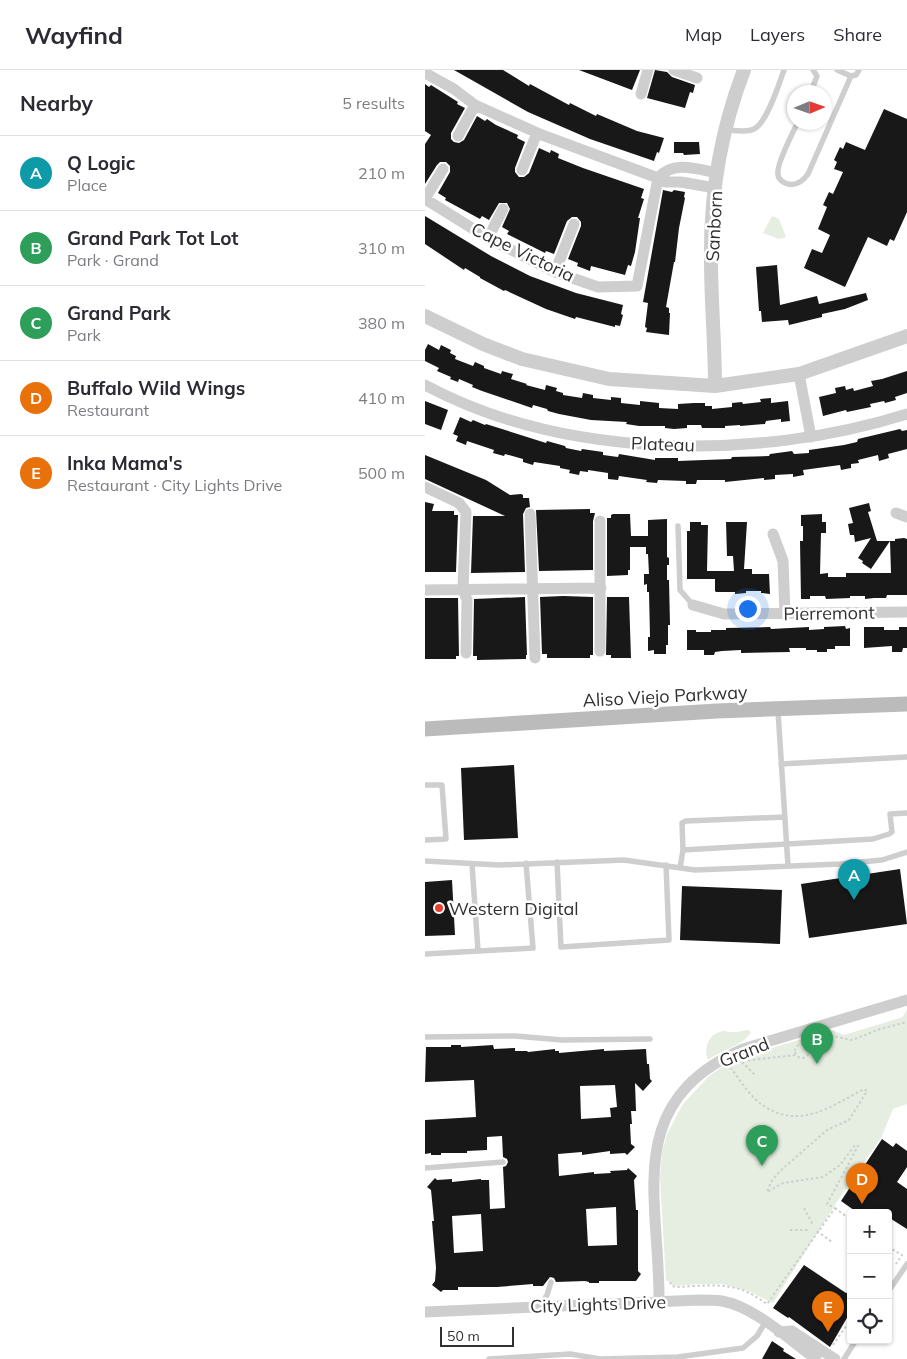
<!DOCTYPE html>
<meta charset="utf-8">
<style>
:root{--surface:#fff;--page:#f7f7f7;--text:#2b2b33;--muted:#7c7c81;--line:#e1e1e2;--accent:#e64135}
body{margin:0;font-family:Mulish,sans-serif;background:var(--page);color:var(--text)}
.controls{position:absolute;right:15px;bottom:15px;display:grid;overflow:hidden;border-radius:5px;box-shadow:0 1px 4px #0004}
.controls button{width:45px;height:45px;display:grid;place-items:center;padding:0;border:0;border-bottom:1px solid var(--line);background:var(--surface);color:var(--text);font:25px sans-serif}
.compass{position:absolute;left:362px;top:15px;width:45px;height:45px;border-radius:50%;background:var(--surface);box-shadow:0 1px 4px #0004;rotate:88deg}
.scale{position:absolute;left:15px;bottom:12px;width:74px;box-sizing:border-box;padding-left:5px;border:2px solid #313131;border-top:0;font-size:14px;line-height:18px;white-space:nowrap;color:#313131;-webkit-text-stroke:4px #fff;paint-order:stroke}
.you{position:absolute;left:322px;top:538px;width:18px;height:18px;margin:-12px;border:4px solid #fff;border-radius:50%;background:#1a73e8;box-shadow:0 0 0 8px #1a73e833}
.badge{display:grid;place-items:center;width:32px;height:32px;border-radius:50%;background:var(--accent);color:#fff;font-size:16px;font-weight:700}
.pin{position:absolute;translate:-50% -41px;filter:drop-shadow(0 1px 2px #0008)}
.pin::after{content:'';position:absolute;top:26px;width:18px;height:15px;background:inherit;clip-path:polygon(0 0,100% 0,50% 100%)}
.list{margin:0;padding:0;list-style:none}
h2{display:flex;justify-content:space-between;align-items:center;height:65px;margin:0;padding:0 20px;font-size:21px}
h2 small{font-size:16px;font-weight:400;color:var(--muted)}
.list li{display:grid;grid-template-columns:32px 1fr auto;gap:15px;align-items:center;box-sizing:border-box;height:75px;padding:0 20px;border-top:1px solid var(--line)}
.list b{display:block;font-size:19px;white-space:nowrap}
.list p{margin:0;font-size:16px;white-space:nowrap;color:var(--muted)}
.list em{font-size:16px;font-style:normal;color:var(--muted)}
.icon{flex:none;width:28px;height:28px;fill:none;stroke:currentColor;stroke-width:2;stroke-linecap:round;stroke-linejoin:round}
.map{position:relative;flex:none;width:482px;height:1289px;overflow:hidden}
header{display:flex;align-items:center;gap:30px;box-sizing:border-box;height:70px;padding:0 25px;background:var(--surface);border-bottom:1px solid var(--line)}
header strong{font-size:24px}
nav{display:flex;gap:28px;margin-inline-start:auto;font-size:18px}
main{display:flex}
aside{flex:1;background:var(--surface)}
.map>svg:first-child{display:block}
.green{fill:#e5eee0}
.building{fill:#181818;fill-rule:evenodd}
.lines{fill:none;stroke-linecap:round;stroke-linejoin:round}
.path{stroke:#cecece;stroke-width:2;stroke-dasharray:2.5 2.5;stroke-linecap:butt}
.service{stroke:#cecece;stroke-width:5.5}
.minor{stroke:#cecece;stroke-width:11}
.tertiary{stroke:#cecece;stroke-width:14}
.secondary{stroke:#bbb;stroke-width:15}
.poi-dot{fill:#e64135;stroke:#fff;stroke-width:2}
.labels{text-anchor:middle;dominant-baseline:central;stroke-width:5;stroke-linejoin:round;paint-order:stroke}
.street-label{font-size:18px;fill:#313131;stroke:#fff}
.poi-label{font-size:18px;fill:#313131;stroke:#fff;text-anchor:start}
</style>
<header>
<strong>Wayfind</strong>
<nav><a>Map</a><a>Layers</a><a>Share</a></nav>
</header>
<main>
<aside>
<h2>Nearby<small>5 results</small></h2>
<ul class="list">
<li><span class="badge" style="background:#0f9aa8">A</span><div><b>Q Logic</b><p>Place</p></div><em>210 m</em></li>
<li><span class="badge" style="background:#2e9e5b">B</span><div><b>Grand Park Tot Lot</b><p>Park · Grand</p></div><em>310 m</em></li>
<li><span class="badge" style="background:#2e9e5b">C</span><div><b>Grand Park</b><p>Park</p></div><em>380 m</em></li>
<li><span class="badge" style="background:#e8710a">D</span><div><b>Buffalo Wild Wings</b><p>Restaurant</p></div><em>410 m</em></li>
<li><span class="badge" style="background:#e8710a">E</span><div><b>Inka Mama's</b><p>Restaurant · City Lights Drive</p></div><em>500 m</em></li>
</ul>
</aside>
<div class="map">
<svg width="482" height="1289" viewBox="0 0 482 1289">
<rect width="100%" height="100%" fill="#fff"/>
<path class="green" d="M 347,146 L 354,149 L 361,167 L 354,169 L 338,163 Z
M 482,939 L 482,1034 L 468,1039 L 456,1068 L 413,1130 L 348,1233 L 323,1221 L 298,1214 L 274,1214 L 248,1216 L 246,1212 L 241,1211 L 235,1108 L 237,1083 L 242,1064 L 258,1034 L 284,1006 L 300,995 L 317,987 L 407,960 L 419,965 L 478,947 Z
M 323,960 L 326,962 C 318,976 296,980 283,990 C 278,978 284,963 298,961 C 302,961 306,963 311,962 C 315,962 319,960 323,960 Z"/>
<path class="building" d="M 29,0 L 78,0 L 104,16 L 105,14 L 144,35 L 145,33 L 171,46 L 172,44 L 212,61 L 239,68 L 234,83 L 232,82 L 229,91 L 165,69 L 103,42 Z
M 154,0 L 215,0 L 207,20 Z
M 230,0 L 242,2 L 247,7 L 270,15 L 268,23 L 265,22 L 260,38 L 222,28 Z
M 0,14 L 4,17 L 6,15 L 33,32 L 32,34 L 40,38 L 26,63 L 26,69 L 29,72 L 34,73 L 39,70 L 52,46 L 60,51 L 62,49 L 71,55 L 93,65 L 92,68 L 100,72 L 90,98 L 90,102 L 94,107 L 99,107 L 104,103 L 114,78 L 125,83 L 126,80 L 134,84 L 133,88 L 158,98 L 219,119 L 216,128 L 219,129 L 213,148 L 215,148 L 210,182 L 206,196 L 203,195 L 200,205 L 166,196 L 165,201 L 152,196 L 153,193 L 143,189 L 156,156 L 156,152 L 152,147 L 147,147 L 142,151 L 129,184 L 121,181 L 120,183 L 82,164 L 84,161 L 77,157 L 85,139 L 82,133 L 74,133 L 64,150 L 57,146 L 55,149 L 20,130 L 21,128 L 13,123 L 25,102 L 25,96 L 21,92 L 15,92 L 12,95 L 0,114 L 0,74 L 6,65 L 0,61 Z
M 459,39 L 482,49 L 482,142 L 469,171 L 465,169 L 462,176 L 443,167 L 420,217 L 379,198 L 387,179 L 397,183 L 405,165 L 393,159 L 402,137 L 398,135 L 404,122 L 408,124 L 418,102 L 409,99 L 412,92 L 409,90 L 415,77 L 418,79 L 421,72 L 440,80 Z
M 249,72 L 274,72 L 275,84 L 259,85 L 258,83 L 249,83 Z
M 238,120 L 247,122 L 249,120 L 260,122 L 259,127 L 260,128 L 254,158 L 250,192 L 249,192 L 241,237 L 244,238 L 244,243 L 245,243 L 244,265 L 221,262 L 222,258 L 220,257 L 223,233 L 218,232 Z
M 0,146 L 66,186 L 105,206 L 151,223 L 198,235 L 196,244 L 198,245 L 195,256 L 190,255 L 190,257 L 151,247 L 150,249 L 121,239 L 80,220 L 79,221 L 55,208 L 55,207 L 40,198 L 39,200 L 0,174 Z
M 352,195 L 355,235 L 392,226 L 394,234 L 441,223 L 443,230 L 420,239 L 397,244 L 397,247 L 364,255 L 363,250 L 337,252 L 336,241 L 334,241 L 331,197 Z
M 3,274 L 14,280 L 16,275 L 26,280 L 25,283 L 31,286 L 30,289 L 48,296 L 50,292 L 59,296 L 59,298 L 76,304 L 77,301 L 88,304 L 86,309 L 102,314 L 101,315 L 120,320 L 121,315 L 132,318 L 131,321 L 138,323 L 138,325 L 157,328 L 158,323 L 168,325 L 168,328 L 186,330 L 186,327 L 196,328 L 196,333 L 215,335 L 215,331 L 234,333 L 234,338 L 253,339 L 253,334 L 269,333 L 280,333 L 280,336 L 287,336 L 287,339 L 307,337 L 307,333 L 317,332 L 318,334 L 336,332 L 335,329 L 346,328 L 346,333 L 363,331 L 365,351 L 356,352 L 356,349 L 341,351 L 340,354 L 315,356 L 315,355 L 300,356 L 300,358 L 277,358 L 276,355 L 262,355 L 262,358 L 249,359 L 240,358 L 240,356 L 214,356 L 201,354 L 202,352 L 166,350 L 134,344 L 123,341 L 122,339 L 108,335 L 107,338 L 57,321 L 47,317 L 48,315 L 34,309 L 33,312 L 25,309 L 26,307 L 12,301 L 14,298 L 0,291 L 0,280 Z
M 482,301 L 482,323 L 470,327 L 471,330 L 460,333 L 459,331 L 445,334 L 446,337 L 422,342 L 421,340 L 398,346 L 394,327 L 411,323 L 410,318 L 420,316 L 421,320 L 428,318 L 429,321 L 448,316 L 446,311 L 457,309 Z
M 0,331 L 23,340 L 16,360 L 0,354 Z
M 35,347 L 46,352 L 48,350 L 60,355 L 61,354 L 121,373 L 122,371 L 140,376 L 141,378 L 156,381 L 157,379 L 178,382 L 178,385 L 193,387 L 194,384 L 230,390 L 230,388 L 253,388 L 253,391 L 306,389 L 307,387 L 344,386 L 345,384 L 367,381 L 369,384 L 384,383 L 384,380 L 419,375 L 432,372 L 433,369 L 475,359 L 477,361 L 482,360 L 482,379 L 463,384 L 464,388 L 454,391 L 453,385 L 433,390 L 434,393 L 426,394 L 426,398 L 416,400 L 415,395 L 378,400 L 379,405 L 368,407 L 368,404 L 350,405 L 350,409 L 339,410 L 339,408 L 300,412 L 300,410 L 272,410 L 271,414 L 261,414 L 261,411 L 233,410 L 232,413 L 221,412 L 222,410 L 194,406 L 193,410 L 183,409 L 183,403 L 163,400 L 163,402 L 155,401 L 154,405 L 144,403 L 145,400 L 135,398 L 135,396 L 109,392 L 108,395 L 98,392 L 98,389 L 80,384 L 79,386 L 68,383 L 69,380 L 42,371 L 41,375 L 31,371 L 33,366 L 28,364 Z
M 0,385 L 61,410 L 85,425 L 96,424 L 98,425 L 98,428 L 104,428 L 105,437 L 101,438 L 98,444 L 100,502 L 46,503 L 48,446 L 80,446 L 0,409 Z
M 0,432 L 9,434 L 7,441 L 29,441 L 29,445 L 33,445 L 31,502 L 0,502 Z
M 444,433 L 446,441 L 443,442 L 452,471 L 465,471 L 446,499 L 437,493 L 438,491 L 433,488 L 446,468 L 430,472 L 429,465 L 425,465 L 423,454 L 428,453 L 424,438 Z
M 165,439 L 165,443 L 170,443 L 168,451 L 168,500 L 114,501 L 111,440 Z
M 188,444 L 205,444 L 206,466 L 223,466 L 223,450 L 242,449 L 242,487 L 244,488 L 244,495 L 242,495 L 242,510 L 244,510 L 245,555 L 243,555 L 243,575 L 241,575 L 241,584 L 229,584 L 229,580 L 223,581 L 223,567 L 225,567 L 224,522 L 222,522 L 222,514 L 219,515 L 219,504 L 224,504 L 223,484 L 221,484 L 221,477 L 205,477 L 205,500 L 203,500 L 203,505 L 182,506 L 182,448 L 186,448 L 186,445 Z
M 397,444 L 397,452 L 401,452 L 401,463 L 396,463 L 395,504 L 403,503 L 403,507 L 421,507 L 421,503 L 466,503 L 465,471 L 470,471 L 470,469 L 479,468 L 482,469 L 482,525 L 462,525 L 461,528 L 449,528 L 440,529 L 440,526 L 425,526 L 425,528 L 401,529 L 400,526 L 385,526 L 385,529 L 376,529 L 375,471 L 378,471 L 378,456 L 376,456 L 376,445 Z
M 265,452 L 276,452 L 276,455 L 283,455 L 282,501 L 309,501 L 308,486 L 302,486 L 301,452 L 322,452 L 319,499 L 327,499 L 327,504 L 344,504 L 345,524 L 336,523 L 336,521 L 321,521 L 321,523 L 310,524 L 310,522 L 291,522 L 290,521 L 290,509 L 262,509 L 262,461 L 265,461 Z
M 138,526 L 168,527 L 168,585 L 165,585 L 165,588 L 122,588 L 122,584 L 117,584 L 115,527 Z
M 100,527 L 102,585 L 101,585 L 101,589 L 52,590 L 52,586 L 48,586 L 49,529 Z
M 182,527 L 204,527 L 206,588 L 186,588 L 186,585 L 181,585 Z
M 0,528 L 33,528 L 34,586 L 31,586 L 31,589 L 0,589 Z
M 420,556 L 421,559 L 425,558 L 425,576 L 410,576 L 410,579 L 402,579 L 402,582 L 392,582 L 392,580 L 381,580 L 381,578 L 364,578 L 365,582 L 316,583 L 316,580 L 297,581 L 290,582 L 289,585 L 279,585 L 279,580 L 262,580 L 262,560 L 271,560 L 271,562 L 286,562 L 286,560 L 301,560 L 301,558 L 345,557 L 346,559 L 384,557 L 384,560 L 399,559 L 399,557 Z
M 439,557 L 459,557 L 459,560 L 474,560 L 474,557 L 482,557 L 482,578 L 478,578 L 477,582 L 467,582 L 467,576 L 439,578 Z
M 89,695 L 93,768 L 39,770 L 36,698 Z
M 475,799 L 482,854 L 384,868 L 376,814 Z
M 27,810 L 30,865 L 0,866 L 0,812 Z
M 257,816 L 357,820 L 355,874 L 255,870 Z
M 26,975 L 36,975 L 36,977 L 68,975 L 69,979 L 90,978 L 90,981 L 102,981 L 103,982 L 130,979 L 130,981 L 134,981 L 134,983 L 179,979 L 179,981 L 221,979 L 222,994 L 224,994 L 225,1009 L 227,1011 L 218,1021 L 210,1013 L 211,1041 L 206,1041 L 207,1054 L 205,1054 L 206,1074 L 210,1077 L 202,1085 L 200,1083 L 185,1084 L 185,1081 L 157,1085 L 157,1082 L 133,1084 L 134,1106 L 169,1102 L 169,1104 L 186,1103 L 185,1101 L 202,1100 L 203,1098 L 212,1106 L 209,1110 L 211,1140 L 213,1140 L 213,1201 L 216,1204 L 211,1211 L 174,1211 L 174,1213 L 164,1213 L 164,1212 L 160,1211 L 131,1212 L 129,1208 L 125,1207 L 118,1216 L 108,1216 L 108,1214 L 72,1217 L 33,1217 L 33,1220 L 18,1220 L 16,1222 L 7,1215 L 10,1211 L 11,1198 L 7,1151 L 9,1151 L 6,1120 L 2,1117 L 10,1108 L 12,1110 L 27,1109 L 27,1112 L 56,1109 L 56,1110 L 64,1110 L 65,1139 L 80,1138 L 78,1097 L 81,1096 L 83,1092 L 82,1089 L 78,1087 L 77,1066 L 62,1067 L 62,1080 L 42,1081 L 42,1083 L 16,1083 L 16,1085 L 6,1085 L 6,1083 L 0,1084 L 0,1050 L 51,1047 L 49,1010 L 0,1012 L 1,977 L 26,977 ZM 190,1015 L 192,1037 L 185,1038 L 186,1047 L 156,1049 L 155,1016 ZM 191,1137 L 192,1175 L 163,1176 L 161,1139 ZM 56,1144 L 58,1181 L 29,1183 L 27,1146 Z
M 457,1069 L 468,1077 L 471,1073 L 482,1081 L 482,1097 L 472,1112 L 482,1119 L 482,1159 L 463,1147 L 463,1143 L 433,1143 L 416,1131 Z
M 379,1195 L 421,1223 L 426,1222 L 426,1241 L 405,1277 L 364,1247 L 363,1248 L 348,1238 Z
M 347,1271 L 359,1279 L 358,1281 L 371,1289 L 337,1289 Z"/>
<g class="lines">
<path class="path" d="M370 981a7 7 0 1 1 14 0a7 7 0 1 1-14 0Z
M 383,977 L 402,967 L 409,966 L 425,970 L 430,969 L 455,959 L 482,952
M 318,991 L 371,985
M 317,992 L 331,1006
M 379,1138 L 388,1155
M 410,1138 L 426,1150
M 365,1160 L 384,1160
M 392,1161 L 407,1172
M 463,1177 L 477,1185 L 471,1194
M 426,1211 L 424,1214 L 426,1215
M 245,1212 L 247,1216 L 251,1217 C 274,1216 301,1212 322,1222 C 329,1225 336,1230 342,1234 L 410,1138 L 402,1134 L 433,1076 L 430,1075 L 415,1095 L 398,1107 L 358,1113 L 342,1122 L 346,1112 L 354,1102 L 402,1060 L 424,1050 L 442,1021 L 439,1019 C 405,1037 373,1061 336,1034 C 324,1025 315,1010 306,998
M 408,1275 L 426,1249"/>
<path class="service" d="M 426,6 L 431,5 L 434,0
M 386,22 L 392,6 L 388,0
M 373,52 C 368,62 351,95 353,104 C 353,109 358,113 363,114 C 372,116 378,111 383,104 L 426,6 L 412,0
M 301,60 C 309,60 321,63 329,59 C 342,53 354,14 359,0
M 253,456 L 255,520 L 268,535
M 353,641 L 363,796
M 356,694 L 482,687
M 0,715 L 17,715 L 21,769 L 0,770
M 258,780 L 257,753 L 261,751 L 360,747
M 0,791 L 74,795 L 199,790 L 270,800 L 415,794 L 457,790 L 482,782
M 132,792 L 136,877 L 244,870 L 241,795
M 47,794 L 53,881
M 255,798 L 258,780 L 448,769 L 464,764 L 467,762 L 465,744 L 482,743
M 0,884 L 108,878 L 101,793
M 0,967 L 90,966 L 137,970 L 225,969
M 0,1098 L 78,1092
M 463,1222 L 482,1194
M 114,1237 L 122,1225 L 126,1212
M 64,1289 L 145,1284 L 175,1289 L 253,1287 L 318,1278 L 332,1266 L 341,1251
M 419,1289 L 431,1270"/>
<path class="minor" d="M 249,0 L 272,8
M 0,3 L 29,19 L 50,35 L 117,65 L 233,108 L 240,112 L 256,112 L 290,118
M 216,24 L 223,0
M 33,66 L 50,35
M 97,100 L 112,63
M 0,129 L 63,168 L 130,202 L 173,217 L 212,216 L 233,108 C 248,90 272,99 292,103
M 0,129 L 18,99
M 63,168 L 78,139
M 130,202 L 149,154
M 374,304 L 386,367
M 0,315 C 140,390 333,391 482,344
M 0,417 L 34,433 L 41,442 L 38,519 L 42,530 L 41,583
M 471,443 L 482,447
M 105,444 L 110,588
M 348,464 L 358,491 L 360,544
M 0,520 L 176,518
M 268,535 L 299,544 L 482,542
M 175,581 L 175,451
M 234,1232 C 235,1127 196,1033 318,979 L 482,930
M 0,1242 L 274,1230 C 281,1230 290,1230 297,1231 C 328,1236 365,1270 391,1289
M 354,1262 L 367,1261 L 410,1289"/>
<path class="tertiary" d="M 0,246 L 58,274 L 97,289 L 184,309 L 290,316 L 374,304 L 482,266
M 290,316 C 290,274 286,232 286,190 C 285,126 296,60 319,0"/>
<path class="secondary" d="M 0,659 L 292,641 L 482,634"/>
</g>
<circle class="poi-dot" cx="14" cy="838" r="5"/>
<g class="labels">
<g class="street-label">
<text transform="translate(289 156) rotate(-87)">Sanborn</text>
<text transform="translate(98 182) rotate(26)">Cape Victoria</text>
<text transform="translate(238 374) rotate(2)">Plateau</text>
<text transform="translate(404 543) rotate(-1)">Pierremont</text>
<text transform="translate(240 626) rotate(-3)">Aliso Viejo Parkway</text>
<text transform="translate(319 982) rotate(-22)">Grand</text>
<text transform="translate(173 1234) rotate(-2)">City Lights Drive</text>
</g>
<g class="poi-label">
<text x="24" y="838">Western Digital</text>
</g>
</g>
</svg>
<div class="controls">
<button>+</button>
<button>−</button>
<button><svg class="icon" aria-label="locate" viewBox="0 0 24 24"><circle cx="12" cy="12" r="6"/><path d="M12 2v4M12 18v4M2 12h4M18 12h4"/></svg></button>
</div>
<svg class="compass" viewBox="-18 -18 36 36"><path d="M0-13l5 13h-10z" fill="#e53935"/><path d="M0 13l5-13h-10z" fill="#7c7c81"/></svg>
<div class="scale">50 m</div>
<div class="you"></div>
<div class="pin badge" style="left:429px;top:830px;background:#0f9aa8">A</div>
<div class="pin badge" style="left:392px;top:994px;background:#2e9e5b">B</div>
<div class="pin badge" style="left:337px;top:1096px;background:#2e9e5b">C</div>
<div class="pin badge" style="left:437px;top:1134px;background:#e8710a">D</div>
<div class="pin badge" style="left:403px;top:1262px;background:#e8710a">E</div>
</div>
</main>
